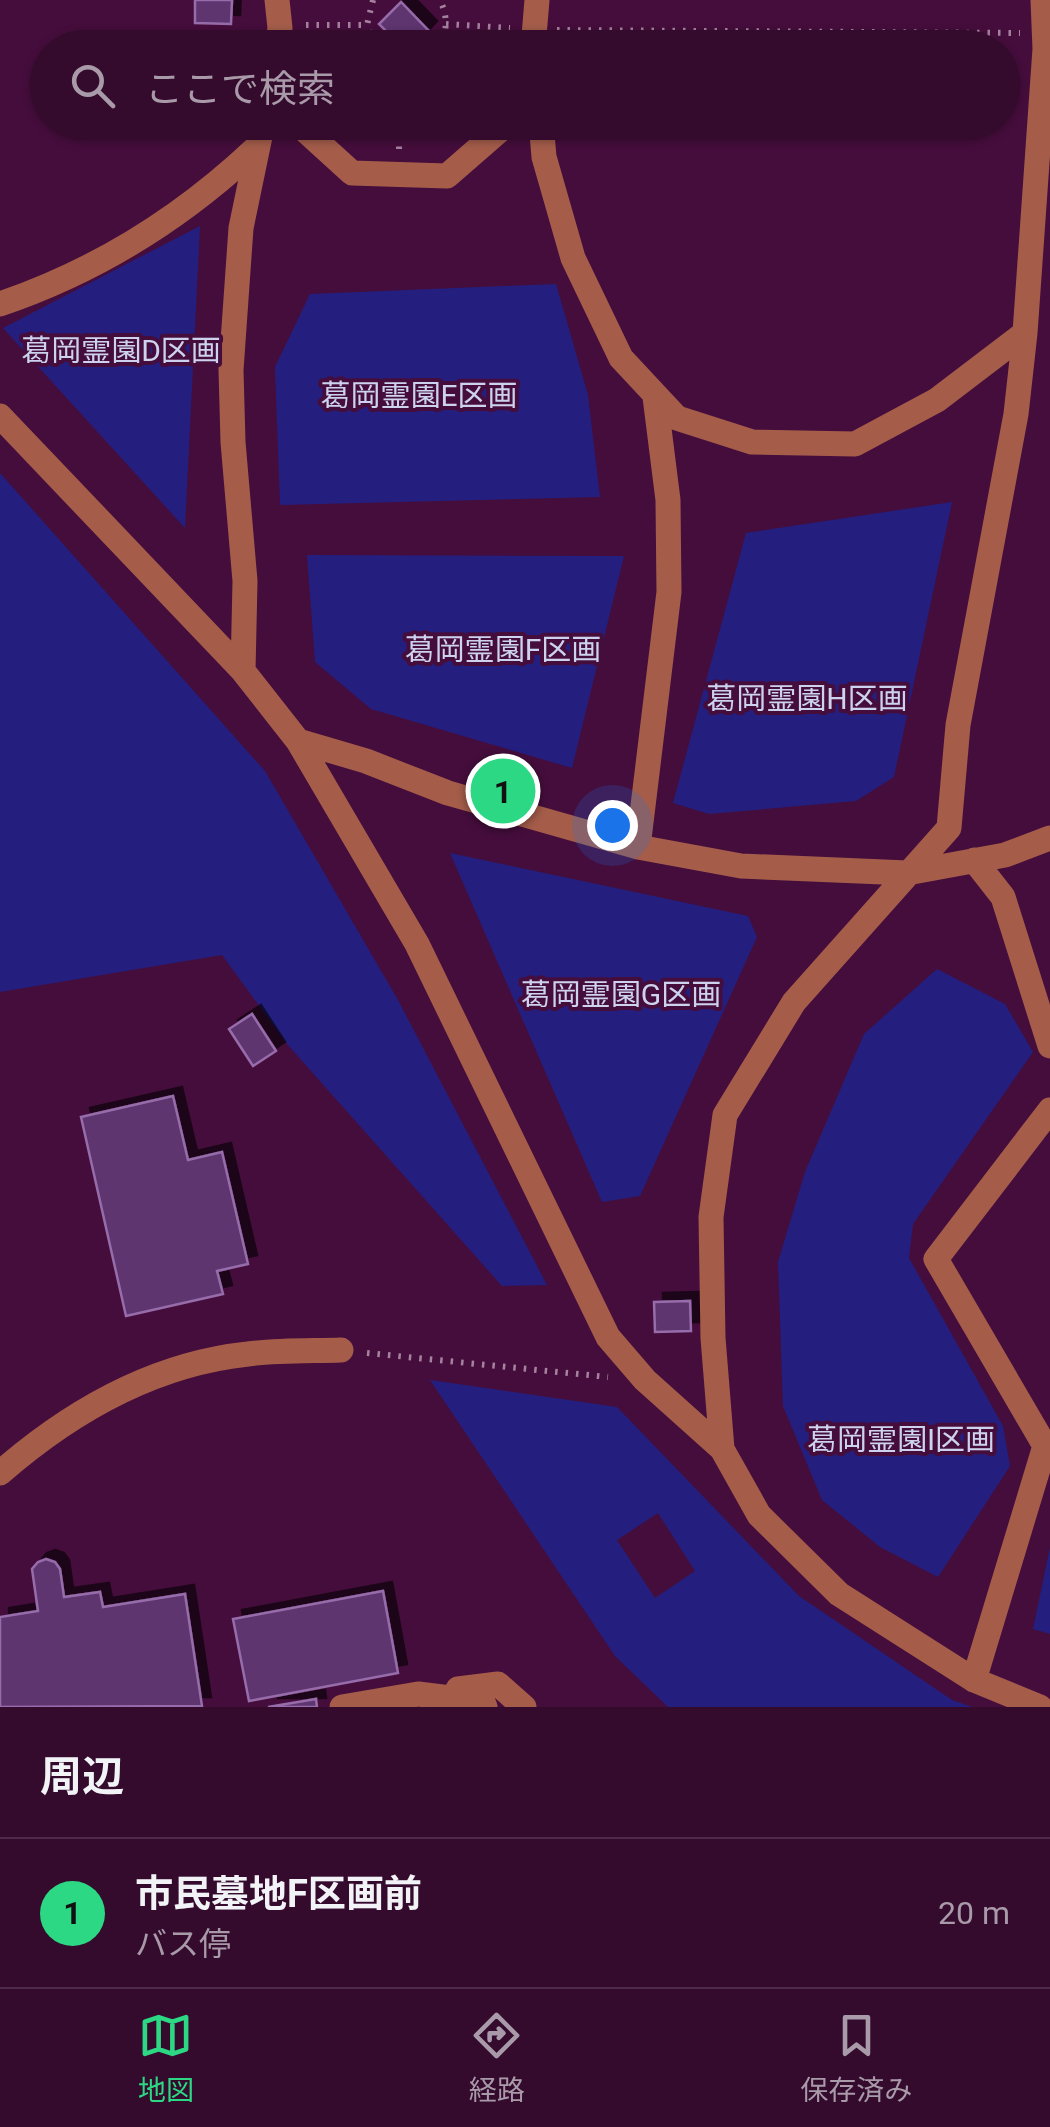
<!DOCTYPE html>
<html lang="ja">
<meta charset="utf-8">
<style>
:root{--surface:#340a2d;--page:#3f1839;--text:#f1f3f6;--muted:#a99aaa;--line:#4e2b49;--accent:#2dd884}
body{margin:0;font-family:Roboto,"Noto Sans JP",sans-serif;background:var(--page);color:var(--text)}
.you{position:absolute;left:612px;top:825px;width:35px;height:35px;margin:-25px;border:8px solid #fff;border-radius:50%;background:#1a73e8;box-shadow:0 0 0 15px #1a73e833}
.badge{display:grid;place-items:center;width:65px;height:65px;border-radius:50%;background:var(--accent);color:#111;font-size:32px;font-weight:700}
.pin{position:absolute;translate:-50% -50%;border:5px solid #fff;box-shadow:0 2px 10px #0006}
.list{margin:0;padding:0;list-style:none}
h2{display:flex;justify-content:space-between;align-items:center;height:130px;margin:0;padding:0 40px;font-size:42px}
h2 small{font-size:32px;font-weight:400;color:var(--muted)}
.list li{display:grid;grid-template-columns:65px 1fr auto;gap:30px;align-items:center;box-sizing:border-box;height:150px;padding:0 40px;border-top:2px solid var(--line)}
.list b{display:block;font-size:38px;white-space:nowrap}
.list p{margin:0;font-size:32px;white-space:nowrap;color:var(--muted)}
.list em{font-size:32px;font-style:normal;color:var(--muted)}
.icon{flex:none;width:55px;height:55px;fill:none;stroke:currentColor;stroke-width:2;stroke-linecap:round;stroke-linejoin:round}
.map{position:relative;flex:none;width:1050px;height:1707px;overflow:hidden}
.search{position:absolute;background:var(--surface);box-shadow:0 2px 8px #0004;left:30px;right:30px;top:30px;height:110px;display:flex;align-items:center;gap:25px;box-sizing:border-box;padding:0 35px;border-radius:55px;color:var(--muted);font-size:38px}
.sheet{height:280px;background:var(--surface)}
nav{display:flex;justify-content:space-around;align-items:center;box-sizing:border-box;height:140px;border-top:2px solid var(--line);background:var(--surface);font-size:28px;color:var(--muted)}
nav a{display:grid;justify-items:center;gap:5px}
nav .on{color:var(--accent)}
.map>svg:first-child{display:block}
.green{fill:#241f7f;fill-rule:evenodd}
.building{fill:#5e356f;stroke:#976caa;stroke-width:2.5;filter:url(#shadow)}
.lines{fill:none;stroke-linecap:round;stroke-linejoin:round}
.path{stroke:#a5839f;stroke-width:6;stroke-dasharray:2.5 8;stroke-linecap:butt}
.minor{stroke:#a55d4a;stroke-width:25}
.labels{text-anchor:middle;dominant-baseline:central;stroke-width:8;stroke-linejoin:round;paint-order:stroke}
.park-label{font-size:30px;fill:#cdd3ee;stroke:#450d3c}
</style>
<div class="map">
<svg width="1050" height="1707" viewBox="0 0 1050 1707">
<defs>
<filter id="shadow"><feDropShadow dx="9" dy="-9" stdDeviation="0" flood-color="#0009"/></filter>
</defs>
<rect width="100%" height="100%" fill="#450d3c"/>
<path class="green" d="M 200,226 L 185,528 L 3,328 Z
M 556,284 L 588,395 L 600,497 L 280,505 L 275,367 L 310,294 Z
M 0,473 L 265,771 L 398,1000 L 547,1285 L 502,1286 L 287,1044 L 222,955 L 0,992 Z
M 952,502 L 894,777 L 856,801 L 709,814 L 673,803 L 746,533 Z
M 307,555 L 624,556 L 572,768 L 371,709 L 315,662 Z
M 450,853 L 748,916 L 757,937 L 640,1196 L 602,1202 Z
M 937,969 L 1005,1004 L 1033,1052 L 913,1224 L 909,1258 L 1003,1426 L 1010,1466 L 938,1577 L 880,1547 L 822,1500 L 783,1406 L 778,1262 L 805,1172 L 864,1034 Z
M 430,1380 L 617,1407 L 799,1596 L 952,1700 L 972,1707 L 668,1707 L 615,1656 ZM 658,1513 L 695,1571 L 655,1598 L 617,1540 Z
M 1050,1547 L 1050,1634 L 1033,1629 Z"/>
<path class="building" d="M 195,0 L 232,0 L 231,24 L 195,23 Z
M 401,2 L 428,30 L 411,48 L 403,48 L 379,24 Z
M 252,1014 L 276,1051 L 253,1066 L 229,1029 Z
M 173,1096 L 188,1160 L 222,1152 L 248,1264 L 217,1271 L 223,1294 L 126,1316 L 81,1117 Z
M 690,1301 L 691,1331 L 655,1332 L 654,1302 Z
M 46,1559 L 55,1562 L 60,1569 L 64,1597 L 100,1592 L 103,1607 L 185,1594 L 202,1706 L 0,1707 L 0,1617 L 38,1611 L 32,1569 L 38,1562 Z
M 383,1591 L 398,1673 L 249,1701 L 233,1619 Z
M 316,1699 L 317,1707 L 268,1707 Z"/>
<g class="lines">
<path class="path" d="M 373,0 L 367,25 L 375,48
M 446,24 L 510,28
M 306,25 L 367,25
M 557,30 L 1020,33
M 438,48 C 448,31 448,17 440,0
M 399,149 L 400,122
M 367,1353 L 608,1377"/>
<path class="minor" d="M 277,0 L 280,28 L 277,48
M 533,48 L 537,0
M 296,122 L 352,173 L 447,176 L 509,122
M 541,122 L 544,157 L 573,258 L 621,358 L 677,418 L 752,442 L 855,444 L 937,400 L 1025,333
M 0,304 C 97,271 182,218 257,147
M 0,416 L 243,671 L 298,741 L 417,944 L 608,1337 L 645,1380 L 722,1449 L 759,1515 L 839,1594 L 974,1680 L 1040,1707
M 243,671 L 245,581 L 233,442 L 231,370 L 241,228 L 263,122
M 298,741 L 366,761 L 448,793 L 638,847 L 741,866 L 907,873 L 1005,855 L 1050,838
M 638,847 L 669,592 L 668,500 L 655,397
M 974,860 L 1003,897 L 1050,1046
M 722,1449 L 713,1338 L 711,1217 L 725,1115 L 794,1002 L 949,828 L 958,725 L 1016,414 L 1025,333 L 1045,49 L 1043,0
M 0,1473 C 70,1412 153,1364 248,1354 C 278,1350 310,1351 341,1350
M 974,1680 L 1045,1446 L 936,1259 L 1050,1110
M 458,1689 L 498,1684 L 524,1707
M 342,1707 L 418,1694 L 483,1702 L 485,1707"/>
</g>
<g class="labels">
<g class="park-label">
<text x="121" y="350">葛岡霊園D区画</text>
<text x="419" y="395">葛岡霊園E区画</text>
<text x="503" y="649">葛岡霊園F区画</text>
<text x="807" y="698">葛岡霊園H区画</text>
<text x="621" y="994">葛岡霊園G区画</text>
<text x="901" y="1439">葛岡霊園I区画</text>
</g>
</g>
</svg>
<div class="you"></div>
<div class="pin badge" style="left:503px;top:791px">1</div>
<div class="search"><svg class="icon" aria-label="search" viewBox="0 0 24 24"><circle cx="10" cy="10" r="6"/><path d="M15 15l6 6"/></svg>ここで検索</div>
</div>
<section class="sheet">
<h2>周辺<small></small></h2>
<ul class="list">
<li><span class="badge">1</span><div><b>市民墓地F区画前</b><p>バス停</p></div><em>20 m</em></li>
</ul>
</section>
<nav>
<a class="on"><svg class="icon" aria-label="map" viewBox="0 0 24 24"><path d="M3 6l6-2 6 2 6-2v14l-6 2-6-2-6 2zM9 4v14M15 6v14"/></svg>地図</a>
<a><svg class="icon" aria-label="directions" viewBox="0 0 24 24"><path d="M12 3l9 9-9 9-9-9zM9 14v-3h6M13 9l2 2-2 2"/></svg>経路</a>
<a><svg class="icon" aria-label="saved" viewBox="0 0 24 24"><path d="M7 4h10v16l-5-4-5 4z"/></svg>保存済み</a>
</nav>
